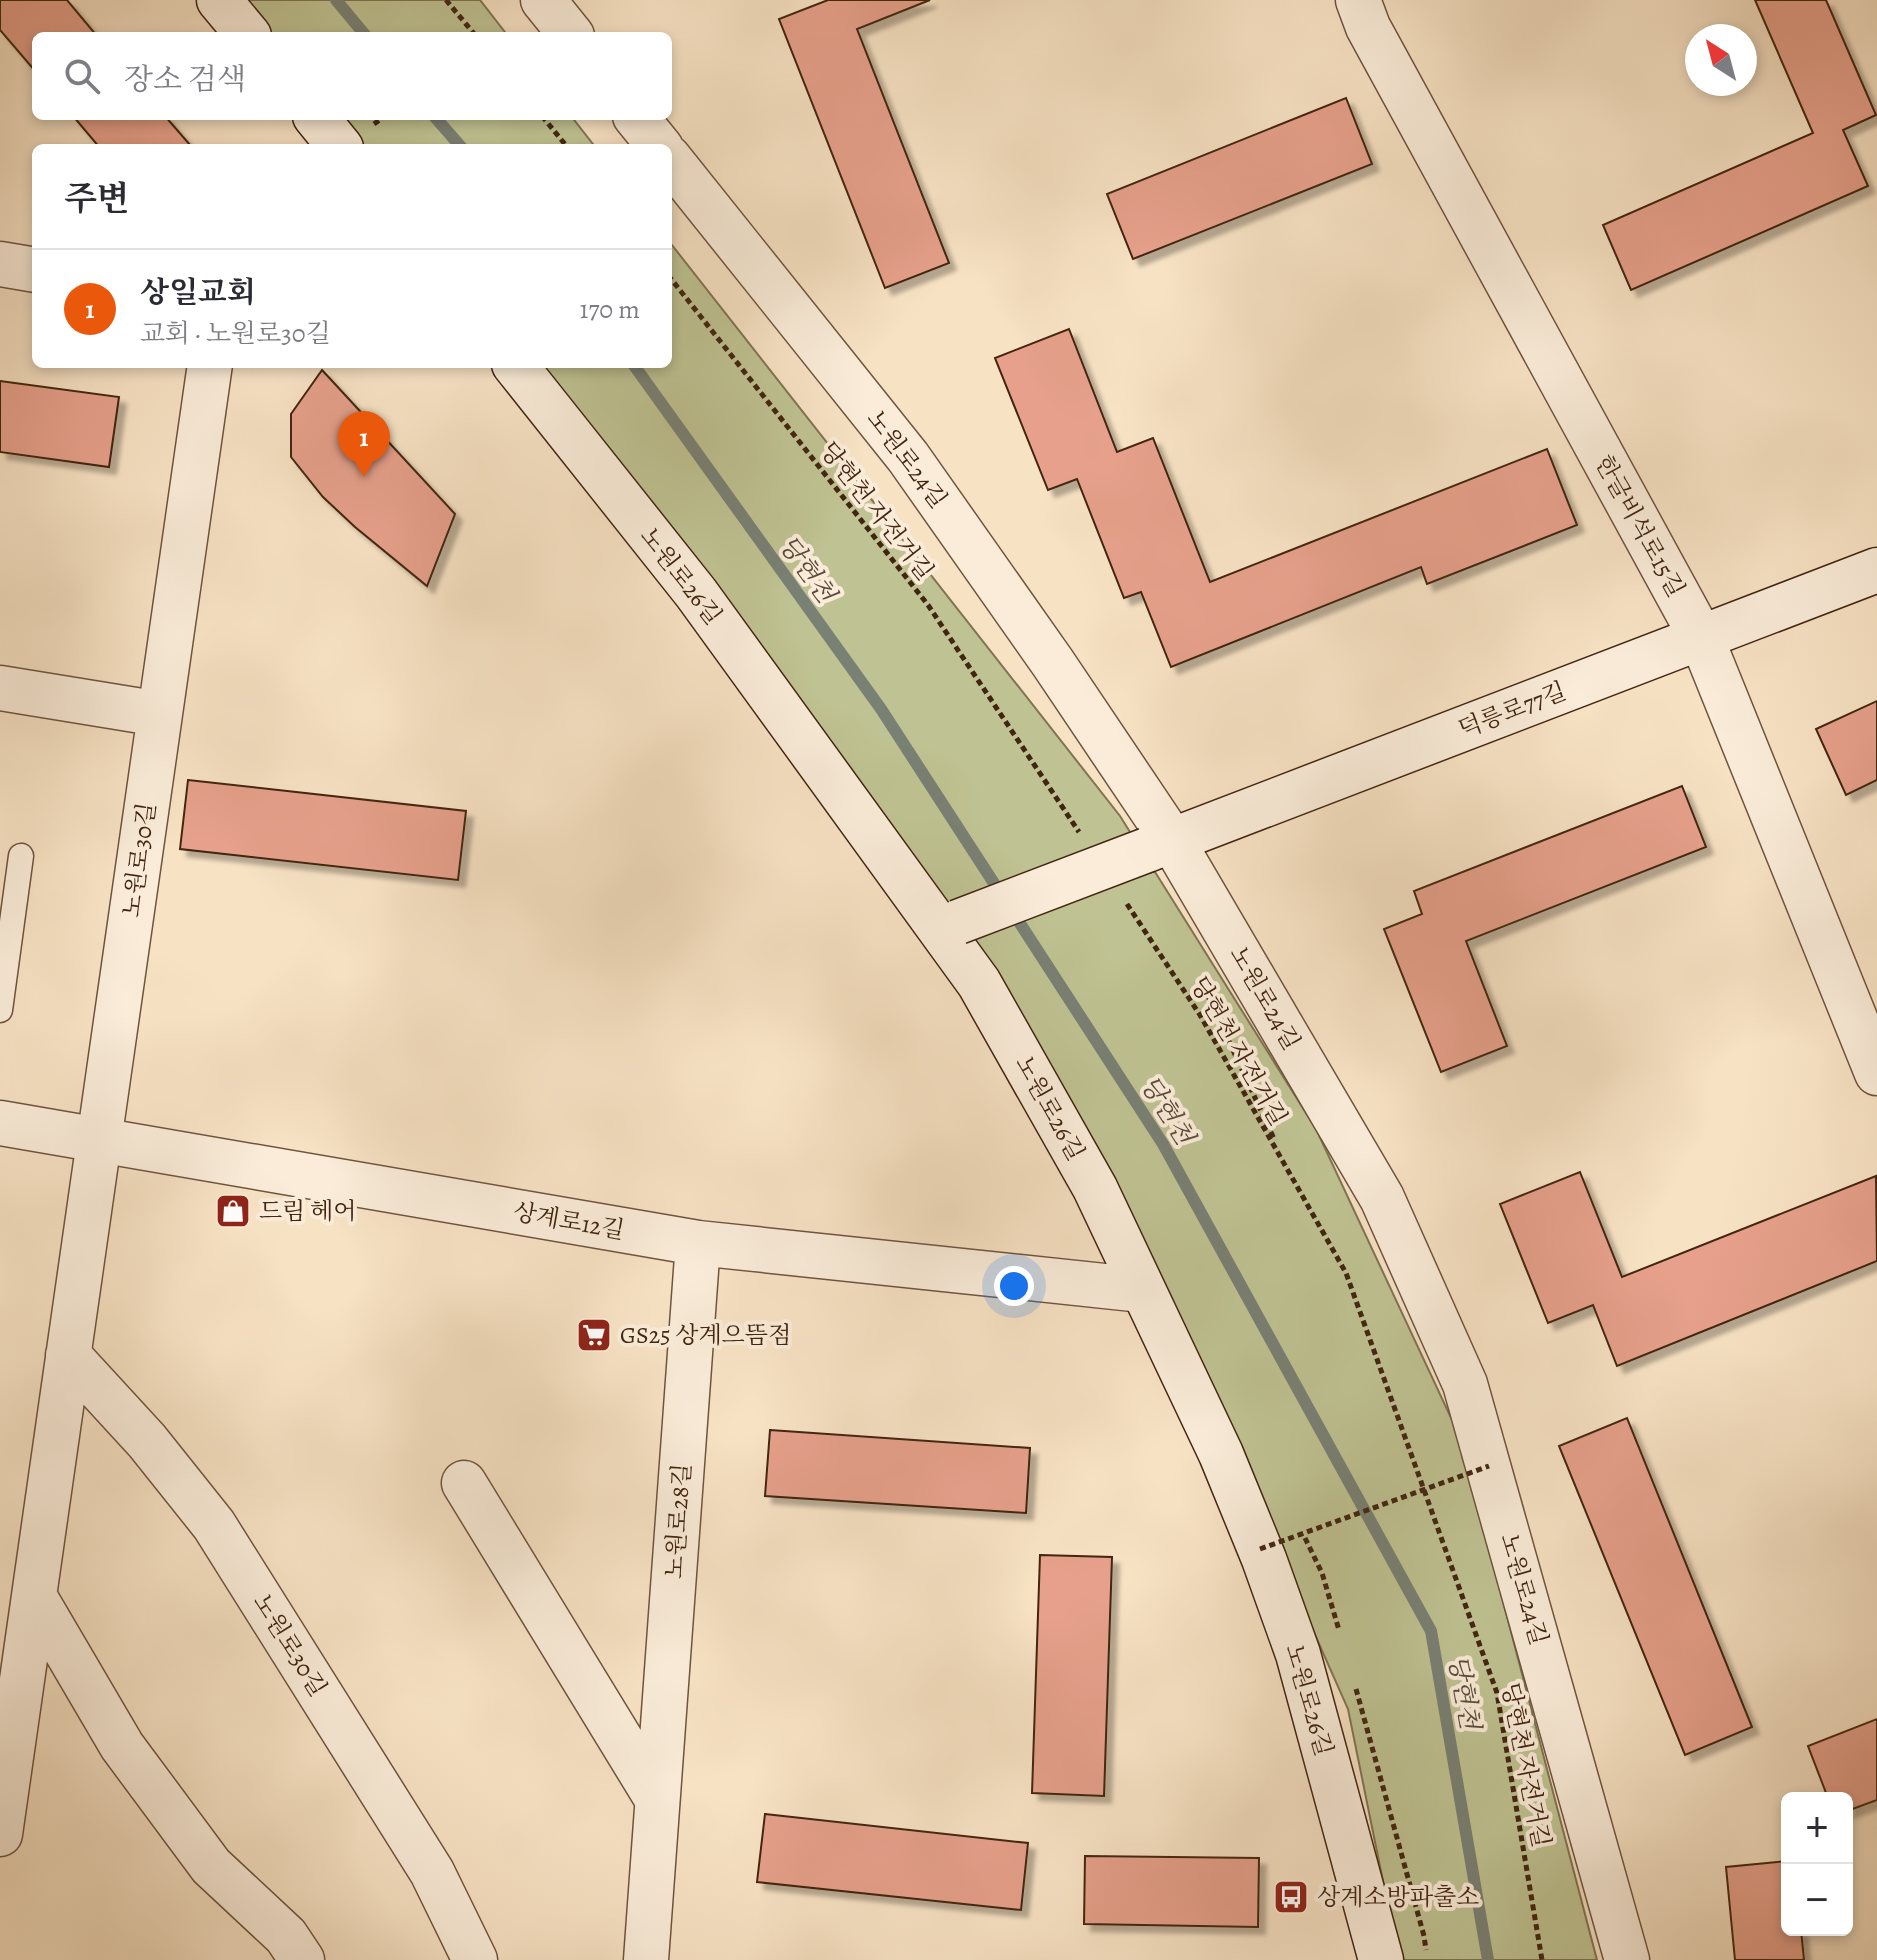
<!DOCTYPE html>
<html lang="ko">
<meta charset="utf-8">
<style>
:root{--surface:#fff;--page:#f2f2f3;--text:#2b2b33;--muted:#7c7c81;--line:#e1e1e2;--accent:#ea580c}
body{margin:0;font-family:Alegreya,"Noto Serif KR",serif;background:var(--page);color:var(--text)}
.controls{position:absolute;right:24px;bottom:24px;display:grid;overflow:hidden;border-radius:12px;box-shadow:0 4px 12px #0003}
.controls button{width:72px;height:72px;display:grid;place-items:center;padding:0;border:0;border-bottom:2px solid var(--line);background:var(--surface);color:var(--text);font:40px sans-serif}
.compass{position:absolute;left:1685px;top:24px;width:72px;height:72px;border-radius:50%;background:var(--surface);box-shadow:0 4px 12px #0003;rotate:324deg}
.you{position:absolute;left:1014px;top:1286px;width:28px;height:28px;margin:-20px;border:6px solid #fff;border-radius:50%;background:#1a73e8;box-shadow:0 0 0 12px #1a73e833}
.badge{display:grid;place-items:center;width:52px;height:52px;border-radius:50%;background:var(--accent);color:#fff;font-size:26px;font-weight:700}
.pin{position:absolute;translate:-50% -66px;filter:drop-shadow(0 2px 4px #0008)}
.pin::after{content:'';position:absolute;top:42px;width:28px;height:24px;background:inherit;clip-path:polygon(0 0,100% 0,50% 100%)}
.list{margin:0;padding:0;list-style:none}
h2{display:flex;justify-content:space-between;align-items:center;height:104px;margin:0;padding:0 32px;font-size:34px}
h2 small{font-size:26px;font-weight:400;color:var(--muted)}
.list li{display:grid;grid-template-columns:52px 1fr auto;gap:24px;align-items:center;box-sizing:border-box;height:120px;padding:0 32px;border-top:2px solid var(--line)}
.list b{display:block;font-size:30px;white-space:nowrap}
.list p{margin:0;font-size:26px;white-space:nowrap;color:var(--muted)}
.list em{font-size:26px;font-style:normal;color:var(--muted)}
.icon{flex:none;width:44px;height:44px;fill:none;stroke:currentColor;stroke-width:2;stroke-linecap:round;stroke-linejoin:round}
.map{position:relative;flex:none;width:1877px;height:1960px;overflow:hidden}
.search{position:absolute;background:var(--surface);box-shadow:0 4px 12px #0003;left:32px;top:32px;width:640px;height:88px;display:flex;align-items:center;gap:20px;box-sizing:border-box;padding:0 28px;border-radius:12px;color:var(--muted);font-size:30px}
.panel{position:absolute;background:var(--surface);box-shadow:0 4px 12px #0003;left:32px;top:144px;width:640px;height:224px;border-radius:12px}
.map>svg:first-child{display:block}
.green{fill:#bfc292;stroke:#807452;stroke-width:2}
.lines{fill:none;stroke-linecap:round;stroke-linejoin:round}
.stream{stroke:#798074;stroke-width:12}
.building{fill:#e6a08b;stroke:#422511;stroke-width:2;filter:url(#shadow)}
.lane-casing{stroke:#6f543e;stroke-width:27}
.street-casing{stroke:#6f543e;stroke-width:47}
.secondary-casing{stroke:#422511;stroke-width:47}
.path{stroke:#422511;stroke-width:5;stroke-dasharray:6 4;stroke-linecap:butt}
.lane{stroke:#faecd9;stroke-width:24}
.street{stroke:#faecd9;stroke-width:44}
.secondary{stroke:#faecd9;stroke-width:44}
.secondary-bridge-casing{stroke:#422511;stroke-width:47;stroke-linecap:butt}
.path-bridge{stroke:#422511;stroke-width:5;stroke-dasharray:6 4;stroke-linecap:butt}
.secondary-bridge{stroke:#faecd9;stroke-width:44}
.labels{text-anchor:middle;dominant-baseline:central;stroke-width:8;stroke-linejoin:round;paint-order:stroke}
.street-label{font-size:24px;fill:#422511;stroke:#faecd9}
.poi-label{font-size:24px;fill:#422511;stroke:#faecd9;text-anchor:start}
.water-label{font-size:26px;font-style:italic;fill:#594b3a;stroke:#faecd9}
</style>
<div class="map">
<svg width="1877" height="1960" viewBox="0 0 1877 1960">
<defs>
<filter id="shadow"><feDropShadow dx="7" dy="7" stdDeviation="2" flood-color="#0004"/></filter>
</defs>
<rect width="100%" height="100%" fill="#f7e2c4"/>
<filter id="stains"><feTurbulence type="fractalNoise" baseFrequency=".0025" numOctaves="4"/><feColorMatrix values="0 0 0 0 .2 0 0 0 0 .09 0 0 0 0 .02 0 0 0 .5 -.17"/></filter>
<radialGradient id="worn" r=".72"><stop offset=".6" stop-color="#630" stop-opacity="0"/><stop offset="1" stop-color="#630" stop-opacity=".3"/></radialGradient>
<path class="green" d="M 243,0 L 480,0 L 508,36 L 273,36 Z
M 339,116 L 571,116 L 596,148 L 365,148 Z
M 668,240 L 1120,816 L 1316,1129 L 1460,1437 L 1597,1960 L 1399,1960 L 1348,1709 L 1150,1263 L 898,834 L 538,364 L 668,364 Z"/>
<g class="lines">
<path class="stream" d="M 336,0 L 366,36
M 434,116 L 462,148
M 633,364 L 881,709 L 1163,1144 L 1431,1631 L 1488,1960"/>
</g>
<path class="building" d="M 0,0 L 67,0 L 97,36 L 36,36 L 36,72 L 0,30 Z
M 828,0 L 930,0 L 857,29 L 949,263 L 885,288 L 779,19 Z
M 1755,0 L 1826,0 L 1876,115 L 1843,130 L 1868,186 L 1631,290 L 1603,225 L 1813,133 Z
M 1346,98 L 1372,164 L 1133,259 L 1107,194 Z
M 73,116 L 165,116 L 191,146 L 100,148 Z
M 1069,329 L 1117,452 L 1153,438 L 1210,582 L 1547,449 L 1577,525 L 1427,584 L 1421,567 L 1171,667 L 1141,592 L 1124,598 L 1077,479 L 1048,490 L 995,358 Z
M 322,370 L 455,514 L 427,586 L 355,527 L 323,497 L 291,457 L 291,414 Z
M 0,381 L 119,397 L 109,467 L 0,452 Z
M 1877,701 L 1877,780 L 1846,795 L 1816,729 Z
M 188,780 L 466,811 L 458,880 L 180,849 Z
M 1682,786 L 1706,847 L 1466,941 L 1507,1046 L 1441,1072 L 1384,929 L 1422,914 L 1414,891 Z
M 1580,1172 L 1622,1277 L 1876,1176 L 1877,1261 L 1617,1366 L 1593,1305 L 1548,1323 L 1500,1204 Z
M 1627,1418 L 1752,1727 L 1685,1755 L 1559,1446 Z
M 770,1430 L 1030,1448 L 1026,1513 L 765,1496 Z
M 1040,1555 L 1112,1557 L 1104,1796 L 1032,1793 Z
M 1877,1719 L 1877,1800 L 1847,1811 L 1847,1798 L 1828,1798 L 1808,1746 Z
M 765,1814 L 1028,1843 L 1021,1910 L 757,1882 Z
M 1085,1856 L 1259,1858 L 1258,1927 L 1084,1924 Z
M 1787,1861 L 1787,1930 L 1801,1930 L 1804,1960 L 1735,1960 L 1726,1867 Z"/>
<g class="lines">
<g class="lane-casing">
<path id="lane" d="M 0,1010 L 21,856"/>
</g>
<g class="street-casing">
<path id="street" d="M 543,0 L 572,36
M 1358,0 L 1368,27 L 1701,637 L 1877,1073
M 635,116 L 661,148
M 668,157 L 908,457 L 1053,663 L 1172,840 L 1382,1198 L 1465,1384 L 1627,1960
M 0,264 L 36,270
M 0,688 L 160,714
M 0,1123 L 698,1243 L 1142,1290
M 68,1355 L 147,1441 L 214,1525 L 432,1872 L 475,1960
M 464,1483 L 657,1799
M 34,1596 L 122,1746 L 211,1866 L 286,1936 L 302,1960
M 0,1834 L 210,364
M 646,1960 L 698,1243"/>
</g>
<g class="secondary-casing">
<path id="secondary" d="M 219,0 L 249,36
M 315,116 L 341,148
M 514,364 L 696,593 L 979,983 L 1095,1188 L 1221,1454 L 1264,1559 L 1298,1654 L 1381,1960
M 1147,850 L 1877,570"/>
</g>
<path class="path" d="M 446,0 L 476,36
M 542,116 L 568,148
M 374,124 L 385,116
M 668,275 L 928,605 L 1079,832
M 1127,904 L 1200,1015 L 1346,1273 L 1497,1693 L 1542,1960
M 1208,986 L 1207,994 L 1275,1141
M 1305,1538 L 1322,1573 L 1339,1630
M 1356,1689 L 1424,1936 L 1426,1950"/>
<use href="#lane" class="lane"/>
<use href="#street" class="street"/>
<use href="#secondary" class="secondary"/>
<g class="secondary-bridge-casing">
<path id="secondary-bridge" d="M 958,922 L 1147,850"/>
</g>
<path class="path-bridge" d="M 1260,1549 L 1489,1466"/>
<use href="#secondary-bridge" class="secondary-bridge"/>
</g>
<defs>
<g id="shop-square" transform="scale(1.8)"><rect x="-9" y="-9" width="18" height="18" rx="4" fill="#8f2418" stroke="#faecd9"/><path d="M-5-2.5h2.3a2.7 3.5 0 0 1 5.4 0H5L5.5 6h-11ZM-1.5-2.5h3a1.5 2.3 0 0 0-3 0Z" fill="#fff"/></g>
<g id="supermarket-square" transform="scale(1.8)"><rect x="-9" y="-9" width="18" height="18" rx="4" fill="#8f2418" stroke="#faecd9"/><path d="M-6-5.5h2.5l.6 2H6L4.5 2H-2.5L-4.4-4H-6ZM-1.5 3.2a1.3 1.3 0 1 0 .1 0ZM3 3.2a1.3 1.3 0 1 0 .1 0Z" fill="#fff"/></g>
<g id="bus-square" transform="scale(1.8)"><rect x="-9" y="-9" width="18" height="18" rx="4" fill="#8f2418" stroke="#faecd9"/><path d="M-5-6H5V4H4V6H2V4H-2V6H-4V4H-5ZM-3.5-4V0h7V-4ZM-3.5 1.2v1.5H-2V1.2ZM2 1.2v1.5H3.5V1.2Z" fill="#fff"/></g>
</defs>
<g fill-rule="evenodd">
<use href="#shop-square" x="233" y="1211"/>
<use href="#supermarket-square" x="594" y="1335"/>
<use href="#bus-square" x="1291" y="1897"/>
</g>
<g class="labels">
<g class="street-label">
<text transform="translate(907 459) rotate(53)">노원로24길</text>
<text transform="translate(877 511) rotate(52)">당현천 자전거길</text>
<text transform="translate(1640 526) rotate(61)">한글비석로15길</text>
<text transform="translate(681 576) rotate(52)">노원로26길</text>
<text transform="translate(1512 710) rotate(-21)">덕릉로77길</text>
<text transform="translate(139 860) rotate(-82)">노원로30길</text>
<text transform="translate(1265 998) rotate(60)">노원로24길</text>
<text transform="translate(1239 1051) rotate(60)">당현천 자전거길</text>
<text transform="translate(1050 1108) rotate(61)">노원로26길</text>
<text transform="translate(569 1221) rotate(10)">상계로12길</text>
<text transform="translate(678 1521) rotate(-86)">노원로28길</text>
<text transform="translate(1524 1589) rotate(74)">노원로24길</text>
<text transform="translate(290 1645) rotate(58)">노원로30길</text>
<text transform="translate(1309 1700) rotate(74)">노원로26길</text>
<text transform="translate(1526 1765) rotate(79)">당현천 자전거길</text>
</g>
<g class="poi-label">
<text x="259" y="1211">드림 헤어</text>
<text x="620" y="1335">GS25 상계으뜸점</text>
<text x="1317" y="1897">상계소방파출소</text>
</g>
<g class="water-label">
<text transform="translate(807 569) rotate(54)">당현천</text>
<text transform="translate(1167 1110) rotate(58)">당현천</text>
<text transform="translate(1464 1692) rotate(80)">당현천</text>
</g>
</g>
<rect width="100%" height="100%" filter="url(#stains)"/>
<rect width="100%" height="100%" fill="url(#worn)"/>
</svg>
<div class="controls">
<button>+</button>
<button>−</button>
</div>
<svg class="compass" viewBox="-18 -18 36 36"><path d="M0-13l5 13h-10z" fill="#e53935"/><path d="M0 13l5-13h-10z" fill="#7c7c81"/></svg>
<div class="you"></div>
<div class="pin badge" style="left:364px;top:477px">1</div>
<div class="search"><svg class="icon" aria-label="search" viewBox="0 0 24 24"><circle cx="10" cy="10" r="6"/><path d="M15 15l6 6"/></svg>장소 검색</div>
<section class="panel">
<h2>주변<small></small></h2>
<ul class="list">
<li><span class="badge">1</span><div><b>상일교회</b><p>교회 · 노원로30길</p></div><em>170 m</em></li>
</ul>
</section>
</div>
